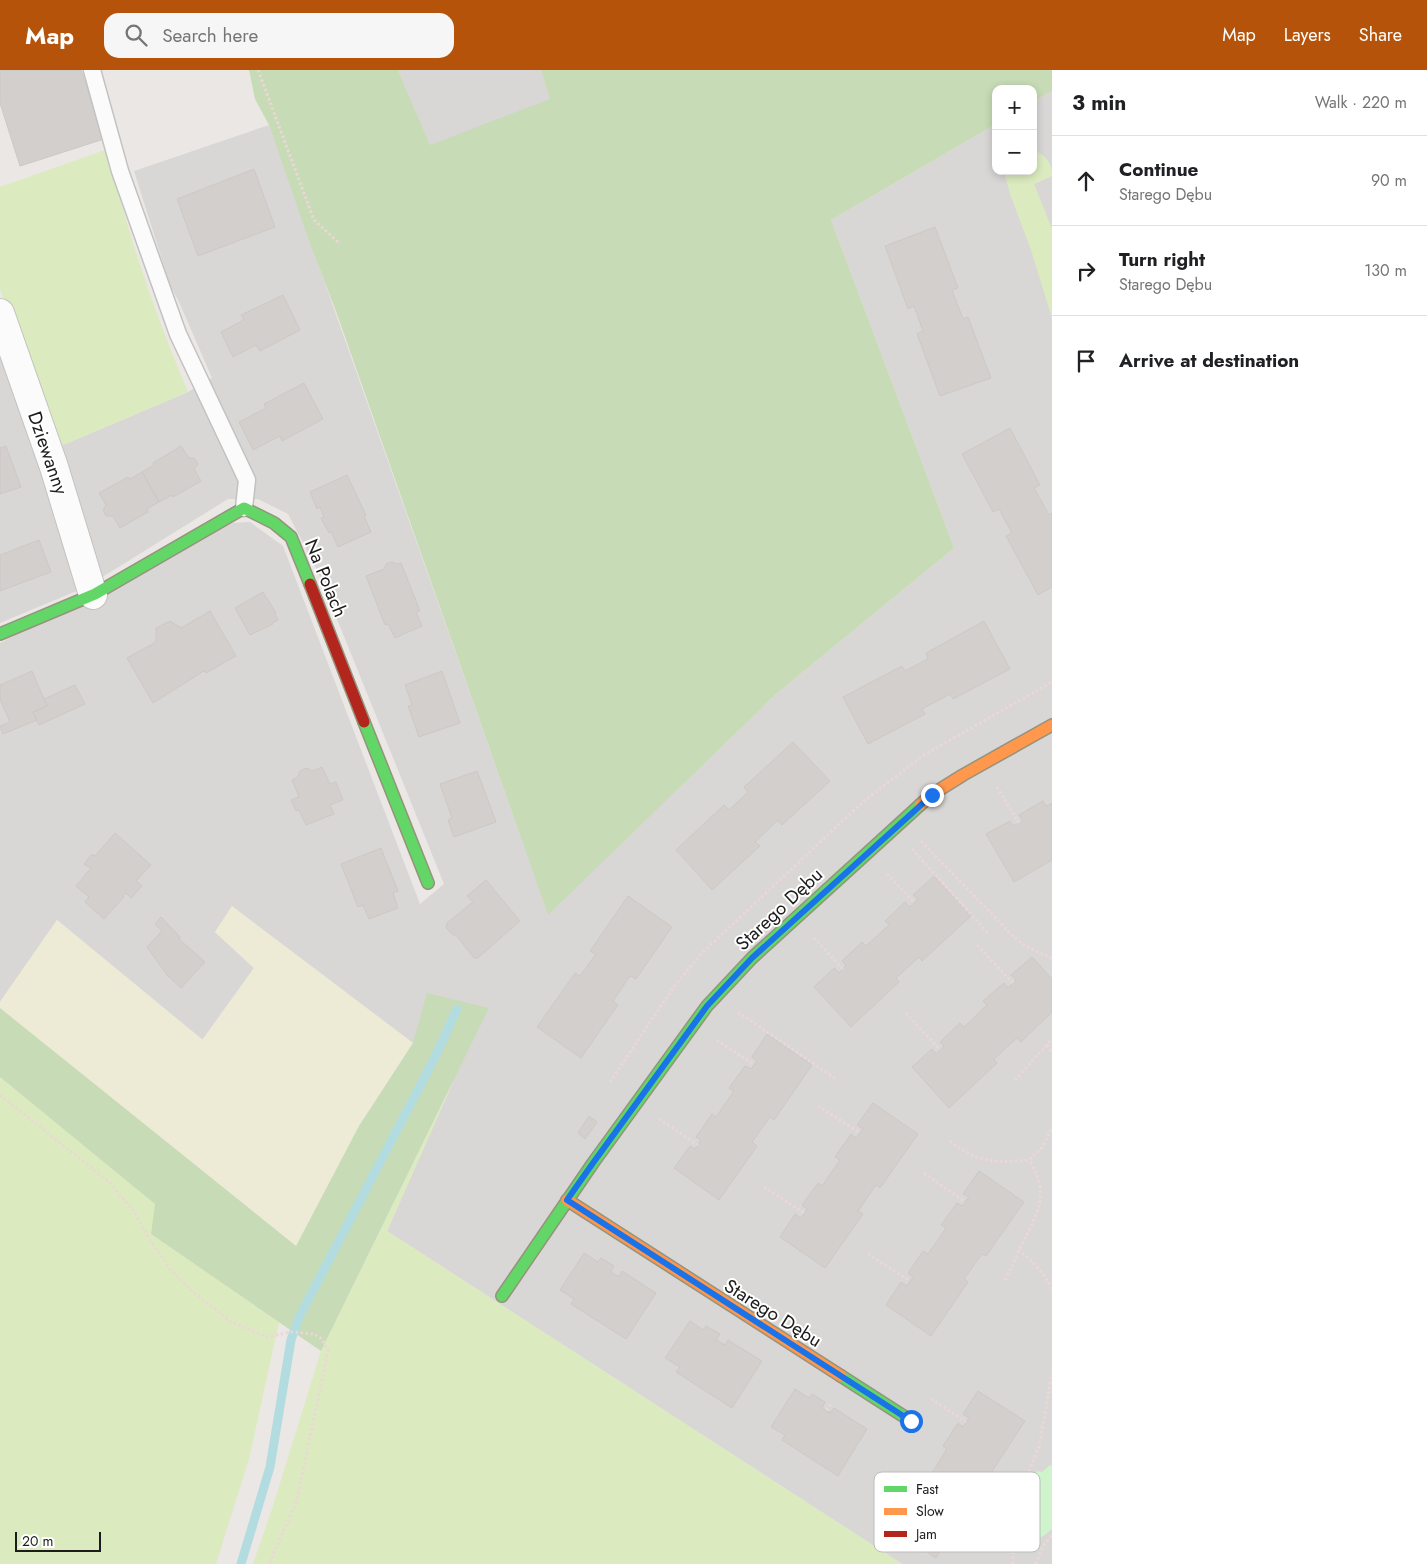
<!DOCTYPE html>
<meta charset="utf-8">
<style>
:root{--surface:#fff;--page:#f6f6f6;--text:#202124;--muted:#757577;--line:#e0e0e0;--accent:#b45309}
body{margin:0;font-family:Jost,sans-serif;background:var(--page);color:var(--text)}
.controls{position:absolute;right:15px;top:15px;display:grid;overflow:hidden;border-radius:10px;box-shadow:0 2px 8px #0003}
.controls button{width:45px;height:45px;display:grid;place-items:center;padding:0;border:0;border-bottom:1px solid var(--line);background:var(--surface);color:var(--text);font:25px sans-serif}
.scale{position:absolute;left:15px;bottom:12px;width:86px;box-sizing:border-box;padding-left:5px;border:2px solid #1c1c1c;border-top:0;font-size:14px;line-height:18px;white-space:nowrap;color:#1c1c1c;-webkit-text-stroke:4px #fff;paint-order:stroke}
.stop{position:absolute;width:15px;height:15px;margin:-11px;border:4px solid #1a73e8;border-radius:50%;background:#fff}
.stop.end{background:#1a73e8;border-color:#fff;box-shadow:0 1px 5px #0008}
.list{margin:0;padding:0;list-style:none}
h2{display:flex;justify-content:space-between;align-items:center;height:65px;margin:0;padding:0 20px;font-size:21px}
h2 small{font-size:16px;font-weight:400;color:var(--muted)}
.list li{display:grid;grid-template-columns:32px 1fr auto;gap:15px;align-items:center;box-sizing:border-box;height:90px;padding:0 20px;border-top:1px solid var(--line)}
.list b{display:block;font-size:19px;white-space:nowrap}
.list p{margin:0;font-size:16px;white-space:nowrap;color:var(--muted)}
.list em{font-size:16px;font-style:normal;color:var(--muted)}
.icon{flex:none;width:28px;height:28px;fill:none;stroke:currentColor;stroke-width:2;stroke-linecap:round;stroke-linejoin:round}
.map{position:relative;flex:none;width:1052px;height:1494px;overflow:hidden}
header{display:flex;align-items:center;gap:30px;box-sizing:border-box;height:70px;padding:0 25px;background:var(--accent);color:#fff}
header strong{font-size:24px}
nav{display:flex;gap:28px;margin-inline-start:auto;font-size:18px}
.search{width:350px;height:45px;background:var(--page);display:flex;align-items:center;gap:12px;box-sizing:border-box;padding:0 18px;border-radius:15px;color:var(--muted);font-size:19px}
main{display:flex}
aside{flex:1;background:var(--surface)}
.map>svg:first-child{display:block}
.residential{fill:#d9d7d6}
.religious{fill:#d8d7d6}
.farmland{fill:#edebd5}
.grass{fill:#dbebbf}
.forest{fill:#c7dbb6}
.park{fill:#cff4cb}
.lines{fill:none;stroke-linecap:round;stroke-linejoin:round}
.stream{stroke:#b3dce1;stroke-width:9}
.building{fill:#d3cfcc;stroke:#cec8c5}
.lane-casing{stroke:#c3c2c0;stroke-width:19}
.street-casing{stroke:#c3c2c0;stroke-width:30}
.fast-casing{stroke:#95937c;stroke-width:14}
.slow-casing{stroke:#95937c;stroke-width:14}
.jam-casing{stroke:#95937c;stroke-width:14}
.path{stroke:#ead7d6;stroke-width:3;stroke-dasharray:2.5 2.5;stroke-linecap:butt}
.lane{stroke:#fcfbfb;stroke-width:16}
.street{stroke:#fcfbfb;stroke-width:28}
.fast{stroke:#63d668;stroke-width:11}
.slow{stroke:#ff974d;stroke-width:11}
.jam{stroke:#b3261e;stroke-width:11}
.route{stroke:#1a73e8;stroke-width:6}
.labels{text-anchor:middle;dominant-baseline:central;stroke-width:4;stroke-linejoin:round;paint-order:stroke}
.street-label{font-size:19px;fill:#1c1c1c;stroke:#fff}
.key{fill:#fff;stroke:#bbb;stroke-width:1}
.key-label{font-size:14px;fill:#1c1c1c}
</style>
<header>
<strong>Map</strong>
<div class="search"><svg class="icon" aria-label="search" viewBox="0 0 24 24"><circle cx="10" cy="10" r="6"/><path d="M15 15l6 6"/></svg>Search here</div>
<nav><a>Map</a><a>Layers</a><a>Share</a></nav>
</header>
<main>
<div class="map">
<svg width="1052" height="1494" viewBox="0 0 1052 1494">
<rect width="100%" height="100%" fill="#eae7e4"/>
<path class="residential" d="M 398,0 L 541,0 L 551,29 L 430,76 Z
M 1052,21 L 1052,1494 L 902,1494 L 387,1161 L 453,1012 L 434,989 L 232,837 L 215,862 L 254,898 L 202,970 L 57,850 L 0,932 L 0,573 L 232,453 L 250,452 L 283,476 L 420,834 L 444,814 L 318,502 L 288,444 L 258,429 L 228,429 L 96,511 L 56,378 L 188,322 L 212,308 L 179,232 L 170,215 L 134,101 L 269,55 L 548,844 L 776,624 L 954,478 L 831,150 L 996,54 L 996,101 L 1033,101 L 1033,32 Z
M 0,277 L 39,383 L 79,520 L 0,553 Z"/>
<path class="religious" d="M 500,1020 L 589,1083 L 496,1224 L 462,1196 L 448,1168 L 436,1161 Z"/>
<path class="farmland" d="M 232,836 L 413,973 L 359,1056 L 296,1176 L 0,938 L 0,932 L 57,850 L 203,970 L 254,898 L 215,862 Z"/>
<path class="grass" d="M 108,79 C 113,106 121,131 128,157 C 145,213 165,267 188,322 L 56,378 L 0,219 L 0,117 Z
M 1036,81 C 1047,87 1052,93 1052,106 L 1034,114 L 1052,159 L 1052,248 L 1031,180 L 1010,124 L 1004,101 L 1033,101 L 1033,82 Z
M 0,1007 L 156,1134 L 151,1164 L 279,1252 L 249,1389 L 216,1494 L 0,1494 Z
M 453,1012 L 387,1161 L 902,1494 L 253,1494 L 272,1439 L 321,1281 Z"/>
<path class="forest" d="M 249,0 L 398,0 L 430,75 L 550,29 L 541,0 L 1052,0 L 1052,21 L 1033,32 L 1033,19 L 996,19 L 996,54 L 831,150 L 954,478 L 776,624 L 548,845 L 337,244 L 308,168 L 269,55 L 255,29 Z
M 427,923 L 489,938 L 321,1281 L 151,1164 L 155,1134 L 0,1007 L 0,938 L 296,1176 L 359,1056 L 413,973 Z"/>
<path class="park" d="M 1050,1395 L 1052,1396 L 1052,1459 L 1042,1467 L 1030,1465 L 1027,1453 L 1021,1451 L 1030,1413 L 1037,1401 L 1042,1402 Z"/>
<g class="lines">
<path class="stream" d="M 241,1494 L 270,1397 L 291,1270 L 299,1247 L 434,989 L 457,939"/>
</g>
<path class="building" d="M 0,0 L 81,0 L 104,69 L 20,96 L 0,33 Z
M 254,99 L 275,157 L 198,186 L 177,129 Z
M 935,157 L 958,218 L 952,220 L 963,249 L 968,247 L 991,308 L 940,326 L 917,264 L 923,261 L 914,236 L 908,239 L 885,176 Z
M 283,225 L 300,260 L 260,281 L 256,275 L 233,287 L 221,262 L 244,250 L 241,245 Z
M 304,313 L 323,349 L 282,371 L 280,366 L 253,380 L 239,352 L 266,338 L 264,334 Z
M 1010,358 L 1040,415 L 1034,418 L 1049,445 L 1052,443 L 1052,517 L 1038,525 L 1006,466 L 1012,463 L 999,439 L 993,442 L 962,384 Z
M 6,376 L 21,417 L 0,424 L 0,378 Z
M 181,376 L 189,388 L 194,388 L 198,394 L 194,399 L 201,411 L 173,427 L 172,425 L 159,432 L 142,402 L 154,395 L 153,393 Z
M 142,402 L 159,432 L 147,439 L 148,442 L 120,458 L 113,446 L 106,446 L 103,440 L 106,435 L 99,423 L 128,407 L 130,409 Z
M 347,405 L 366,445 L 364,446 L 371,462 L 338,477 L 331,462 L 329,463 L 322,450 L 321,448 L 324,447 L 320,437 L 317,439 L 310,422 Z
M 39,470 L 51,502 L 0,521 L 0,485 Z
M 392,492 L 397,494 L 401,493 L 420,541 L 416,542 L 422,556 L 395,568 L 388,554 L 385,555 L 366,506 L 384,499 L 386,494 Z
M 263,522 L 276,543 L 275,544 L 278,550 L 272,553 L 273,554 L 250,565 L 235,538 Z
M 210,541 L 236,586 L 206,603 L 204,601 L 153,633 L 127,588 L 156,572 L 156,558 L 170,551 L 181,558 Z
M 984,551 L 1010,599 L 953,629 L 950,624 L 922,639 L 925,644 L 868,674 L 843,627 L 902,596 L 905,601 L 928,589 L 926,583 Z
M 32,601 L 47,636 L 33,642 L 37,650 L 3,664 L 0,656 L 10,652 L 0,629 L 0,615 Z
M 442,601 L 460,653 L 419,667 L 408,636 L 412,635 L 405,615 Z
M 75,615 L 85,634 L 39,655 L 33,642 L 47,636 L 44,629 Z
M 793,672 L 830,711 L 782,755 L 778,750 L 755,772 L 760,776 L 712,820 L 676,780 L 724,735 L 729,740 L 748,722 L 744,717 Z
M 322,697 L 330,714 L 336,712 L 343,730 L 330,735 L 334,744 L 306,755 L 299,740 L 296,741 L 291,730 L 299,727 L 292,710 L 298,707 L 300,701 L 306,698 L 313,701 Z
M 477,701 L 496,752 L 454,767 L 448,750 L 452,748 L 440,714 Z
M 1043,731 L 1046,736 L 1052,733 L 1052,790 L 1014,812 L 986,764 L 1010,751 L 1013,756 L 1023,751 L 1019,745 Z
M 115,763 L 151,795 L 136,811 L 142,816 L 131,828 L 126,823 L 123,826 L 124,827 L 104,849 L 85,832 L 89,827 L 76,816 L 91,798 L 84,794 L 92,784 L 95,786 Z
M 381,778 L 398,821 L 393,823 L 398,838 L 369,849 L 363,835 L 358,837 L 341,794 Z
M 934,806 L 971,846 L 922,891 L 919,887 L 896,908 L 899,912 L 851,957 L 814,917 L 834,898 L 839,903 L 846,895 L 842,891 L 862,872 L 866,876 L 889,855 L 885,851 L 905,832 L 910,837 L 918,829 L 913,825 Z
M 486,810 L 520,851 L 478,888 L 474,888 L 456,865 L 453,865 L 446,858 L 447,853 L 473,832 L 467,826 Z
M 628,826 L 672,857 L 636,909 L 630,906 L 613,931 L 618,935 L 581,988 L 537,957 L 575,903 L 580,906 L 596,884 L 590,881 Z
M 161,847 L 180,867 L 179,869 L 205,892 L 181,918 L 167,905 L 147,877 L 162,861 L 155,854 Z
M 1032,887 L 1052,909 L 1052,942 L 1021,972 L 1017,968 L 994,989 L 997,993 L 949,1038 L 912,997 L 932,979 L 936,984 L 944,976 L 940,972 L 960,953 L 964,957 L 987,935 L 983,931 L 1004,913 L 1008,918 L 1016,910 L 1011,905 Z
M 767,964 L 812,995 L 774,1050 L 770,1047 L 752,1072 L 757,1076 L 719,1130 L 674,1098 L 690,1076 L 695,1079 L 701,1070 L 696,1067 L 712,1044 L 716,1047 L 734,1021 L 729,1018 L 745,996 L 751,999 L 757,991 L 752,987 Z
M 873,1033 L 918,1064 L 880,1118 L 876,1115 L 858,1141 L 863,1144 L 825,1198 L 780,1167 L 795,1144 L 801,1148 L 807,1139 L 802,1135 L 818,1113 L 822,1116 L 840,1090 L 835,1087 L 851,1064 L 856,1068 L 863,1059 L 857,1055 Z
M 589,1046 L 597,1052 L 585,1069 L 578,1063 Z
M 979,1101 L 1024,1132 L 986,1186 L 982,1184 L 964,1209 L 968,1212 L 931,1266 L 886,1235 L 901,1212 L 907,1216 L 913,1207 L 908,1203 L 923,1181 L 928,1184 L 946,1158 L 941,1155 L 957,1133 L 962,1136 L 965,1132 L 969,1127 L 963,1124 Z
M 584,1183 L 598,1192 L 601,1188 L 614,1196 L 611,1202 L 619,1207 L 622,1201 L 656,1223 L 626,1269 L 571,1234 L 574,1229 L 560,1220 Z
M 690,1251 L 703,1260 L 706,1256 L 720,1264 L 716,1270 L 725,1275 L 728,1270 L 762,1291 L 732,1338 L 676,1302 L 680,1297 L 665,1288 Z
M 795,1319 L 809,1328 L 812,1324 L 825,1332 L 822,1338 L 830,1343 L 834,1338 L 867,1359 L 838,1406 L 782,1370 L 785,1365 L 771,1357 Z
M 978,1321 L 1025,1351 L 989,1406 L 984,1403 L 967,1429 L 972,1432 L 936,1488 L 890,1458 L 905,1435 L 911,1439 L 916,1429 L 911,1426 L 926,1403 L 930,1406 L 947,1379 L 943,1376 L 958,1353 L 963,1357 L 966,1352 L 969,1348 L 963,1344 Z"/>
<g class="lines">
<g class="lane-casing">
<path id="lane" d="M 92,0 L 120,101 L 178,264 L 247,410 L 244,438"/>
</g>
<g class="street-casing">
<path id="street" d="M 0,243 L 54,397 L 93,525"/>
</g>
<g class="fast-casing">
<path id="fast" d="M 0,564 L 95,524 L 244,438 L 274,453 L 291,467 L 310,514
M 364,652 L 428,813
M 502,1226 L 593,1093 L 707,936 L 752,888 L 920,735
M 841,1306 L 911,1351"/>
</g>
<g class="slow-casing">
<path id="slow" d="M 920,735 L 931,725 L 963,705 L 1052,655
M 567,1130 L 841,1306"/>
</g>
<g class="jam-casing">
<path id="jam" d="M 310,514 L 364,652"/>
</g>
<path class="path" d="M 258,0 L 314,150 L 340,174
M 997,717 L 1019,753
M 921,771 L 1010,863 L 1025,876 L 1052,888
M 912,779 L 989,864
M 887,804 L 914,832
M 814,868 L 843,899
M 977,875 L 1013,913
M 738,942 L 836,1009
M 906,943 L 940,980
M 717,970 L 754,995
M 1047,975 L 1052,983
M 1015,1010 L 1052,969
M 610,1012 L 675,915 L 702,883 L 865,730 L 924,685 L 1052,612
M 0,1025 L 109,1112 L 133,1140 L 152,1173 L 171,1200 L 193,1222 L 215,1239 L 231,1252 L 267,1267 L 291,1262 L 314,1264 L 322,1269 L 328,1281 L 297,1430 L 269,1494
M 818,1036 L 860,1063
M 659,1049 L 698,1075
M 950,1071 C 977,1093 996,1093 1029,1090 L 1041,1079 L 1052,1058
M 924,1103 L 965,1132
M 764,1117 L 804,1143
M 1018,1180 C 1033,1191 1044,1203 1052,1219
M 868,1184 L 910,1211
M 1005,1210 C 1011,1199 1015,1189 1020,1178 C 1036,1145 1052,1126 1029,1090
M 931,1329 L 966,1352
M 826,1340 L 831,1334
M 874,1408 L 913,1434
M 1013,1494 L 1013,1472 L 1020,1423 L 1039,1377 L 1052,1303
M 1036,1494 L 1043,1476 L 1052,1465"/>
<use href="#lane" class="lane"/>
<use href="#street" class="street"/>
<use href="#fast" class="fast"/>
<use href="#slow" class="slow"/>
<use href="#jam" class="jam"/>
</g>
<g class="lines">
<path class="route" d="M 911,1351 L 567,1130 L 593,1093 L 707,936 L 752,888 L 932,725"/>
</g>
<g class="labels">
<g class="street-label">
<text transform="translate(48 383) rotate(71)">Dziewanny</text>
<text transform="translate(326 508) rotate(68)">Na Polach</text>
<text transform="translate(779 839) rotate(-43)">Starego Dębu</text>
<text transform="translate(773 1243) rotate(32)">Starego Dębu</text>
</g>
</g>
<rect x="874" y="1402" width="166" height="80" rx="8" class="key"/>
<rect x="884" y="1416" width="23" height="6" fill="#63d668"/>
<rect x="884" y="1438" width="23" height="7" fill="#ff974d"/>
<rect x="884" y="1461" width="23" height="6" fill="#b3261e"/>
<g class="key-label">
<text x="916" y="1424">Fast</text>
<text x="916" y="1446">Slow</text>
<text x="916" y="1469">Jam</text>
</g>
</svg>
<div class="controls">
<button>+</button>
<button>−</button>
</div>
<div class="scale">20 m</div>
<div class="stop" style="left:911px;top:1351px"></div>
<div class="stop end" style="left:932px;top:725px"></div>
</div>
<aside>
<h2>3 min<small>Walk · 220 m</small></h2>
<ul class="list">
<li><svg class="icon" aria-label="ahead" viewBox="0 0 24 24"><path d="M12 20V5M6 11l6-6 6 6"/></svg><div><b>Continue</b><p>Starego Dębu</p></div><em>90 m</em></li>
<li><svg class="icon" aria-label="right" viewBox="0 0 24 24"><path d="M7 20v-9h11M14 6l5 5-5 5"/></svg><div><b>Turn right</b><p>Starego Dębu</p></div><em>130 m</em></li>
<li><svg class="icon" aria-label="arrive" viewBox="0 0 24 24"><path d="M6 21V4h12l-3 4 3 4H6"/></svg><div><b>Arrive at destination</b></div></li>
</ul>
</aside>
</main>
